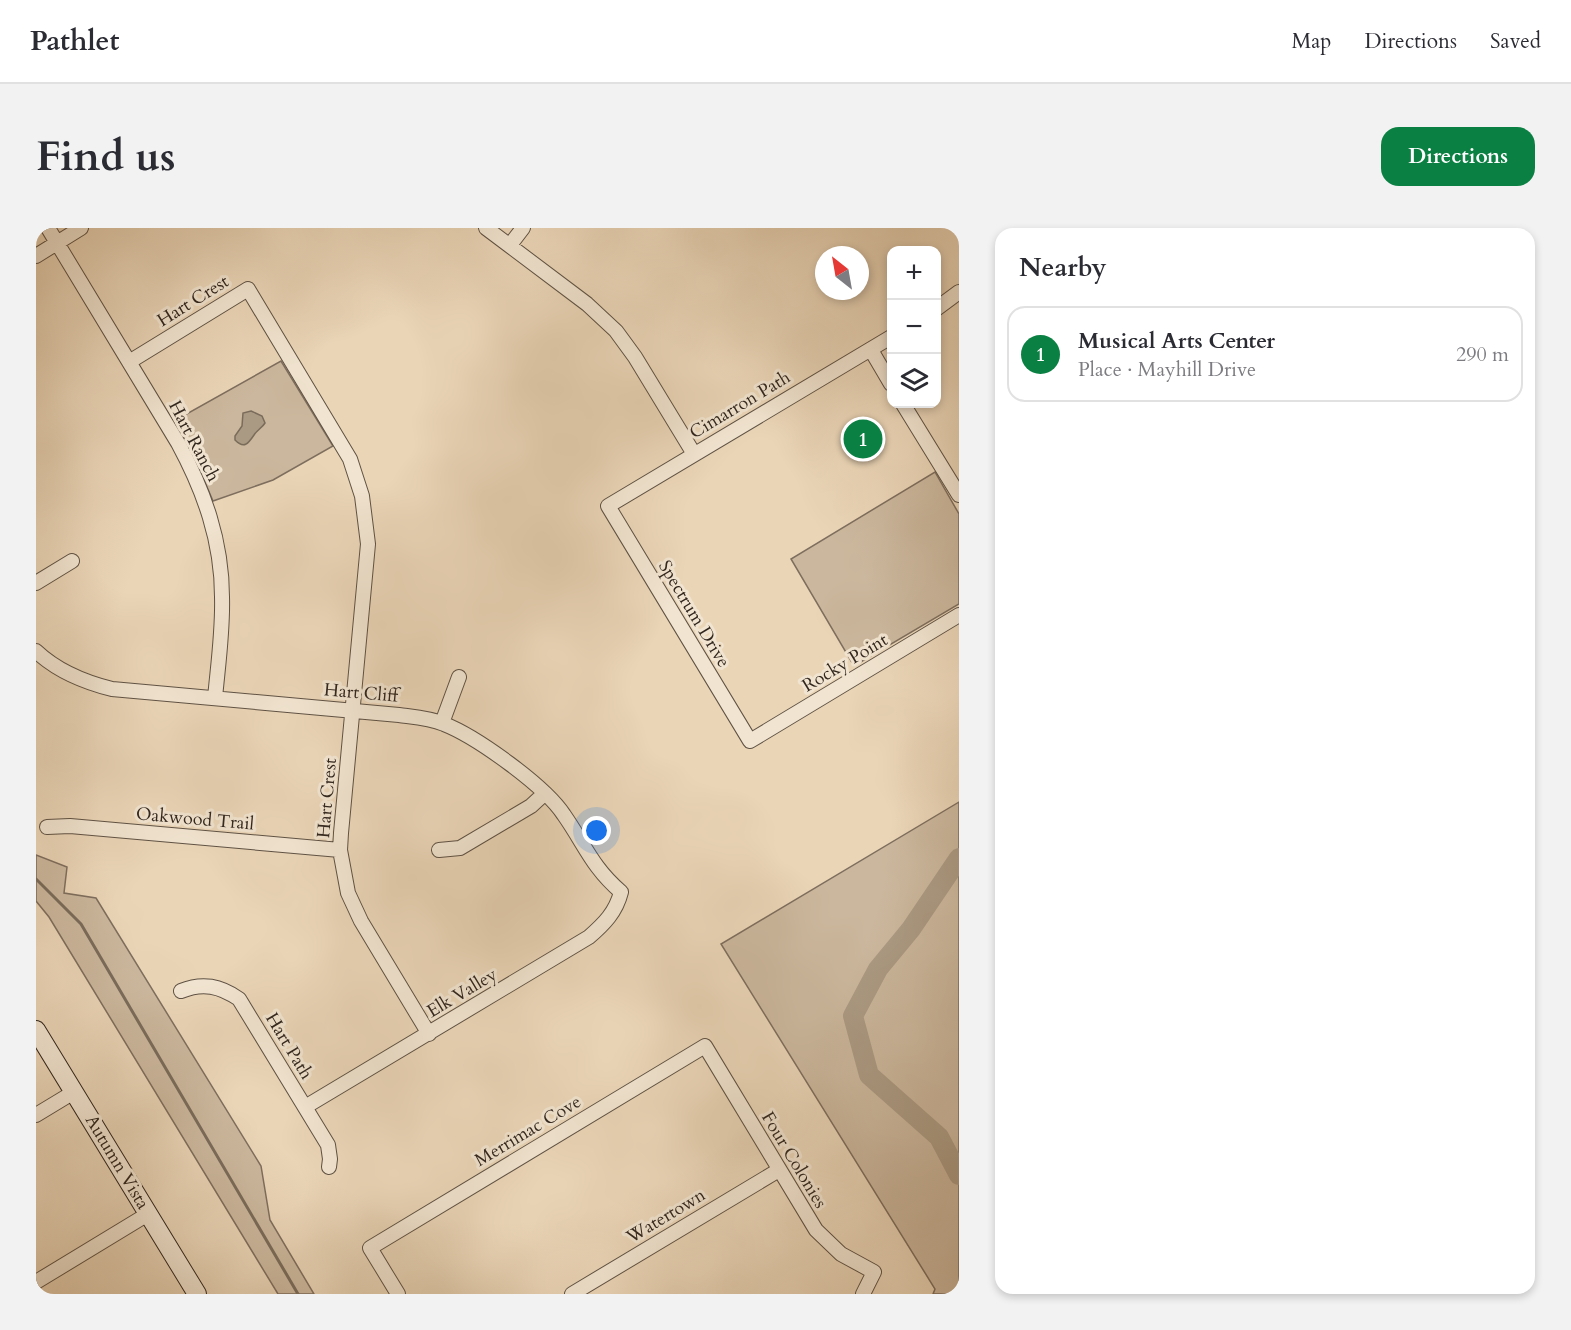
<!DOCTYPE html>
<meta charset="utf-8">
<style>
:root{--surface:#fff;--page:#f2f2f3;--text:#2b2b33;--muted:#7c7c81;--line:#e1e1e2;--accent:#0b8043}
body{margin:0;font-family:Cardo,serif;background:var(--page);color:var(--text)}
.controls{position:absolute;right:18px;top:18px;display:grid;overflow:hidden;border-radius:12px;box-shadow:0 3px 9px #0003}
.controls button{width:54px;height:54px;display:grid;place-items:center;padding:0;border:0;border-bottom:2px solid var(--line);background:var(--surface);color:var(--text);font:30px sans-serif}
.compass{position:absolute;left:779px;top:18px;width:54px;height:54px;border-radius:50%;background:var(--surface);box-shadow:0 3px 9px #0003;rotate:329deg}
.you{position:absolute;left:561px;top:603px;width:21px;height:21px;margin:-15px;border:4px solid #fff;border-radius:50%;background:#1a73e8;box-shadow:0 0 0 9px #1a73e833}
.badge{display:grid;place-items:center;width:39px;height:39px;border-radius:50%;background:var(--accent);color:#fff;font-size:20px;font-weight:700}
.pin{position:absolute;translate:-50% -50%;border:3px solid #fff;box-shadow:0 2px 6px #0006}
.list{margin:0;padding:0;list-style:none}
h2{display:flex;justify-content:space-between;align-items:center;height:78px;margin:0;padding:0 24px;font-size:26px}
h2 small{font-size:20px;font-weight:400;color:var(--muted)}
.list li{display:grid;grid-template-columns:39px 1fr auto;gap:18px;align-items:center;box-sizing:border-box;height:96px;margin:0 12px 12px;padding:0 12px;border:2px solid var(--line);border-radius:18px}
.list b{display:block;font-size:22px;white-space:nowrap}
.list p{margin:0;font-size:20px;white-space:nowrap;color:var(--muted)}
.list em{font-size:20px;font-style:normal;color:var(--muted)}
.icon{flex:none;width:33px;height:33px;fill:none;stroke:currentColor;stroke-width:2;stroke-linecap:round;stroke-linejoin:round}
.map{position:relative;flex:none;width:923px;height:1066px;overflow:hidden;border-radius:18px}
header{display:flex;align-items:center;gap:36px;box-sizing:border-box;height:84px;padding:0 30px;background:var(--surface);border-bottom:2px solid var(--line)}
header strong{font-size:28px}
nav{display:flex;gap:33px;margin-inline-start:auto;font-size:21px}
.intro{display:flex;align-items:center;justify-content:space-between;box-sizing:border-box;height:144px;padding:0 36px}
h1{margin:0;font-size:42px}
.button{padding:15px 27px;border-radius:18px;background:var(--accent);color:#fff;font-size:21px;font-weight:700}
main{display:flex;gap:36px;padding:0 36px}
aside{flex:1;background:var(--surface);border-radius:18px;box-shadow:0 3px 9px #0003}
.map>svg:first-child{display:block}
.green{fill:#cbb79d;stroke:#7e6e5e;stroke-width:1.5}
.water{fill:#ab9a83;stroke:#7a6c5b;stroke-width:1.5}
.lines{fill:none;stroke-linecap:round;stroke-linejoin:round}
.stream{stroke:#7a6c5b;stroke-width:3}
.river{stroke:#ab9a83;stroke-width:20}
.street-casing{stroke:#5f5244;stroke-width:16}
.secondary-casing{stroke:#31261e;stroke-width:20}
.street{stroke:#f1e4d0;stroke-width:14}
.secondary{stroke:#f1e4d0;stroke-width:18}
.labels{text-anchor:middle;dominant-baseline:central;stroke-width:6;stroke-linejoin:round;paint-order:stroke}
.street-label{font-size:18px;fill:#31261e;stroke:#f1e4d0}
</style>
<header>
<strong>Pathlet</strong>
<nav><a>Map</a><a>Directions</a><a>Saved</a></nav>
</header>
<div class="intro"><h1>Find us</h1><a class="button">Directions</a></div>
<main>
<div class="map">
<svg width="923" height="1066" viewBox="0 0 923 1066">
<rect width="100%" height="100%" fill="#ead5b7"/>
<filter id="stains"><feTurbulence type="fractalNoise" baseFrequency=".00333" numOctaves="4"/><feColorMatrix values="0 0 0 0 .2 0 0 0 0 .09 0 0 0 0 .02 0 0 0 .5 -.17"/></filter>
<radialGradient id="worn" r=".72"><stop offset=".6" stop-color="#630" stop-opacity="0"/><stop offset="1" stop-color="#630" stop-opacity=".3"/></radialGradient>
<path class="green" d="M 245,133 L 297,218 L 237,252 L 177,273 L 156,224 L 138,193 Z
M 899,244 L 923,286 L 923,376 L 818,438 L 755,331 Z
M 923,574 L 923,1066 L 897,1066 L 899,1061 L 685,716 Z
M 0,627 L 31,639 L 28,665 L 60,670 L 225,938 L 234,992 L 278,1066 L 242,1066 L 13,689 L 0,673 Z"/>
<path class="water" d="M 215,183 L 226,188 L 229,195 C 226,200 221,202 218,207 C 212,216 208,221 199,212 L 199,208 L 206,198 L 207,185 Z"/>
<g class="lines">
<path class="stream" d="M 0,651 L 45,696 L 262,1066"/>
<path class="river" d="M 923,630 L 875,701 L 842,741 L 817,788 L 833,847 L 903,909 L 923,947"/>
<g class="street-casing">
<path id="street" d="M 12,0 L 142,215 C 168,263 186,313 186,369 C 187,403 182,437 179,470
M 450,0 L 551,76 L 580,103 L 599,129 L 658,226
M 474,17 L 487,0
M 0,28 L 45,0
M 900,81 L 923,64
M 855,109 L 572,278 L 714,513 L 923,387
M 835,122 L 855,156
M 93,134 L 212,61 L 314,231 L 326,268 L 332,316 L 305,605 L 304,622 L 312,665 L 325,693 L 393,806
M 867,176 L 923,267
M 0,355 L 36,333
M 0,423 C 21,443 48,454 76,461 L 363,487 C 378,489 394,490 408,496 C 441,509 509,558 528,587 C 549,617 556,639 585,664 C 580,684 568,696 553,709 L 269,879
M 406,495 L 423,449
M 11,599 L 34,598 L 304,622
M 403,622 L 424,620 L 495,578 L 508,566
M 145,763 C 167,754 184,758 203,771 L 292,917 L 294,931 L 293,939
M 0,887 L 38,864
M 0,1054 L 112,986
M 362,1066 L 334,1020 L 669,818 L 780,1002 L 805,1026 L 838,1044 L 827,1066
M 536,1066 L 743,942"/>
</g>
<g class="secondary-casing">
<path id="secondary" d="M 0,802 L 161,1066"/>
</g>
<use href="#street" class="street"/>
<use href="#secondary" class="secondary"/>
</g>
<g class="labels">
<g class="street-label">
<text transform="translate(157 73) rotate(-32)">Hart Crest</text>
<text transform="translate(704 177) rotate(-31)">Cimarron Path</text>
<text transform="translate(158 213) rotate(62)">Hart Ranch</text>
<text transform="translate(658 386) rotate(59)">Spectrum Drive</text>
<text transform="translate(809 435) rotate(-31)">Rocky Point</text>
<text transform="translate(325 465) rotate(5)">Hart Cliff</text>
<text transform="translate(291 570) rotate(-85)">Hart Crest</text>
<text transform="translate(159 591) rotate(5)">Oakwood Trail</text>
<text transform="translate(426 765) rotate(-31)">Elk Valley</text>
<text transform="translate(253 818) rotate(59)">Hart Path</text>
<text transform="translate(492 903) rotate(-31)">Merrimac Cove</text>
<text transform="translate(758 932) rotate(59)">Four Colonies</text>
<text transform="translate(81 934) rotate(59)">Autumn Vista</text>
<text transform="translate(630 988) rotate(-31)">Watertown</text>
</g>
</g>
<rect width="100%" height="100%" filter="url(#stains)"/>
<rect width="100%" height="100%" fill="url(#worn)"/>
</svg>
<div class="controls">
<button>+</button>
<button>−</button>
<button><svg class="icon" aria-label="layers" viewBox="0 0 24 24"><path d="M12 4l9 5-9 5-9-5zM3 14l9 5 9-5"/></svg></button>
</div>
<svg class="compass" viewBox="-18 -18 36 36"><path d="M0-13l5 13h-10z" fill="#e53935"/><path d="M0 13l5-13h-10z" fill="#7c7c81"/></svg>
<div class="you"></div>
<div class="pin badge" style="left:827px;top:211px">1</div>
</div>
<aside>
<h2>Nearby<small></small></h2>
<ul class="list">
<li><span class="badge">1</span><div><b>Musical Arts Center</b><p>Place · Mayhill Drive</p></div><em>290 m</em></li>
</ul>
</aside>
</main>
